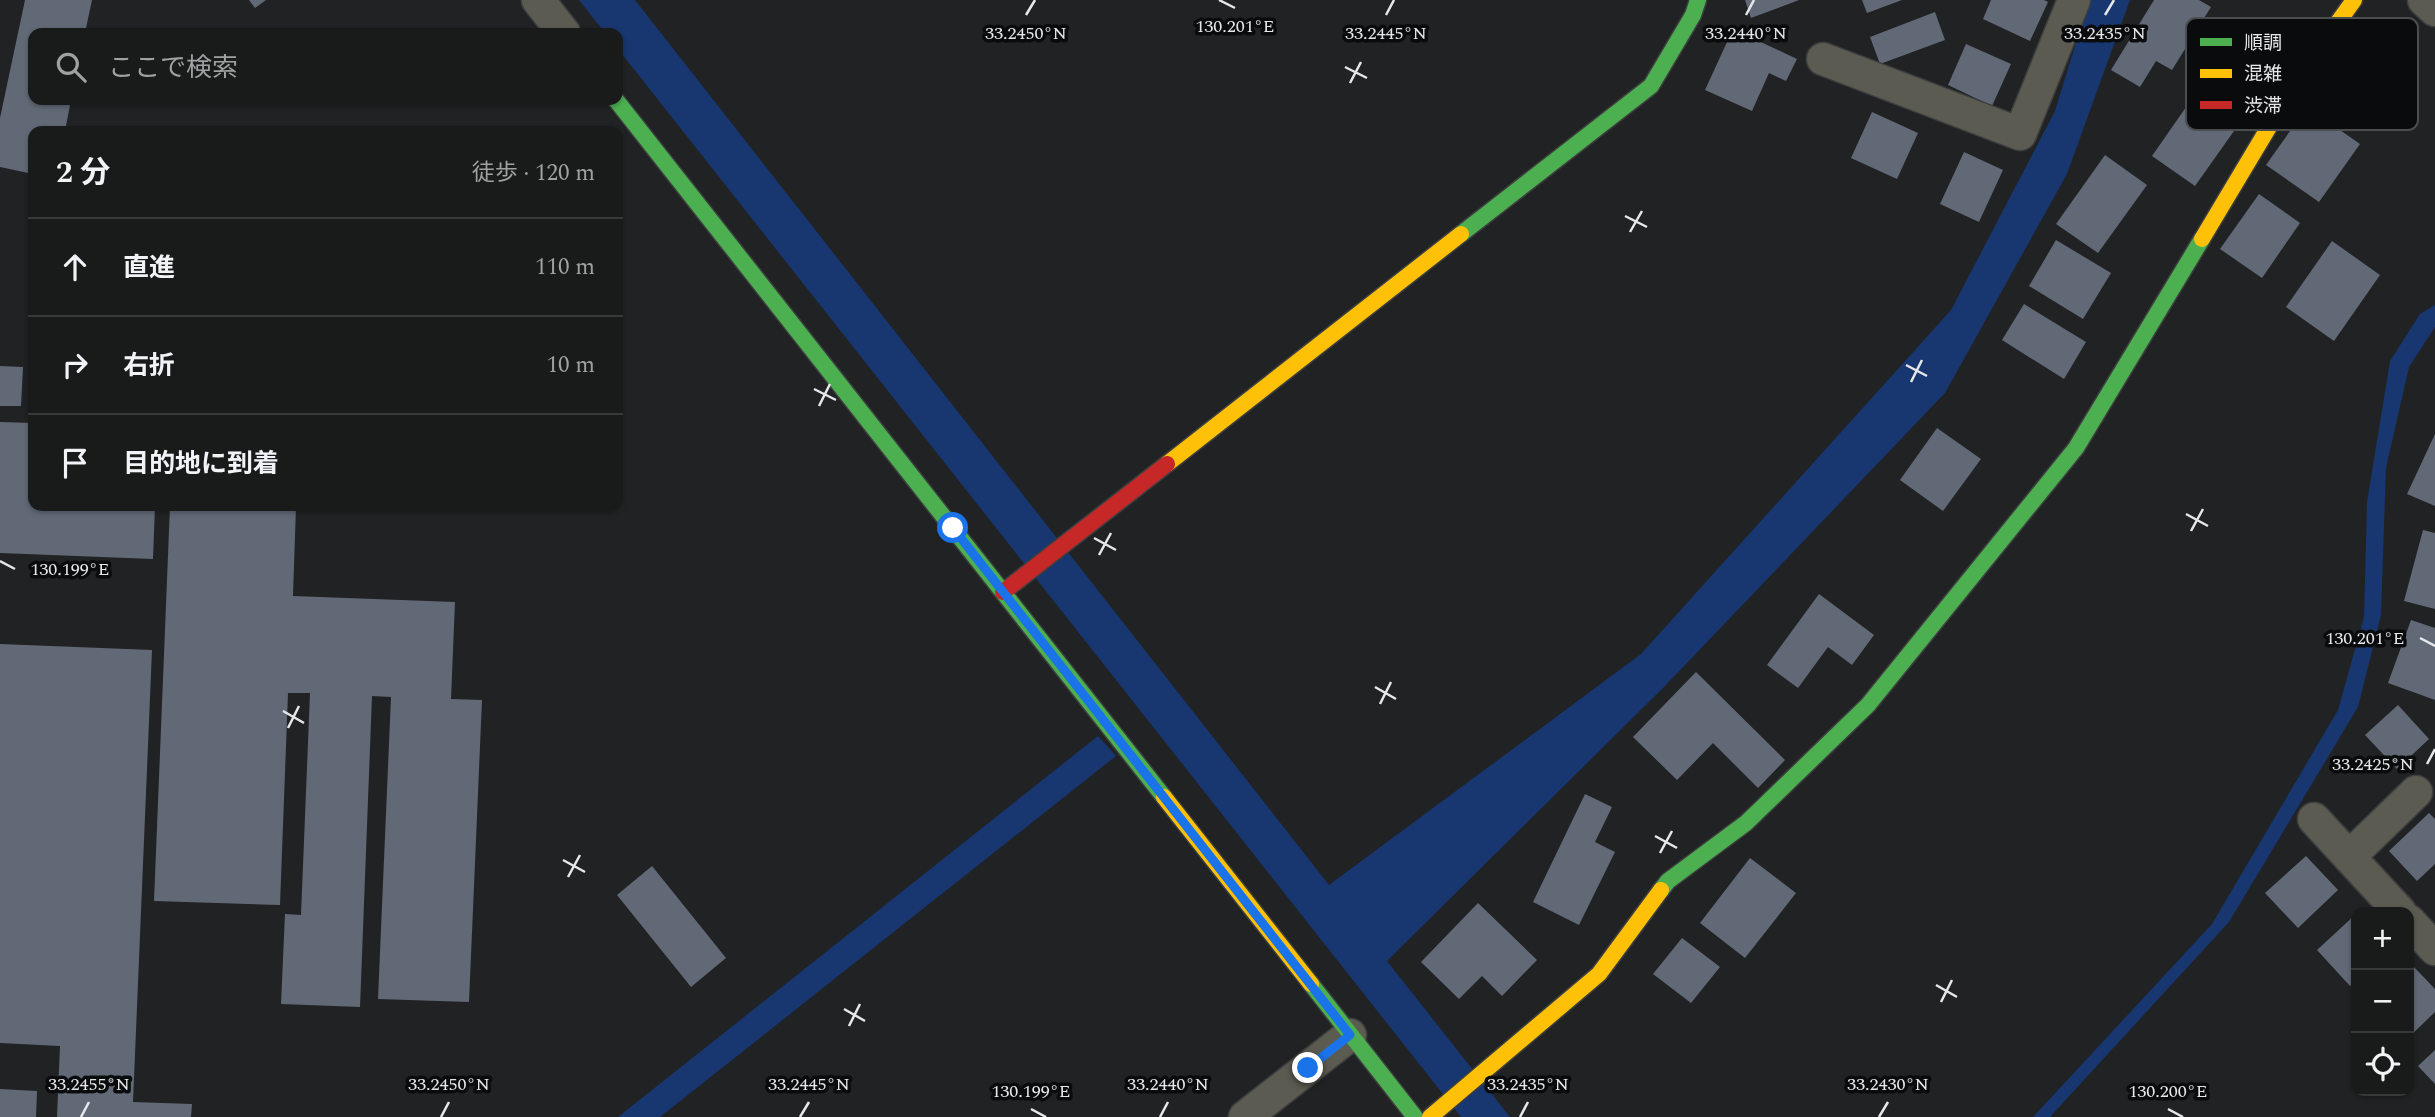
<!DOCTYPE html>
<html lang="ja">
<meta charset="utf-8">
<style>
:root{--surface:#191a1a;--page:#222323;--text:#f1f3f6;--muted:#9fa1a2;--line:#373839}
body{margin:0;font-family:Spectral,"Noto Sans JP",serif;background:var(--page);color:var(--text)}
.controls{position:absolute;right:21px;bottom:21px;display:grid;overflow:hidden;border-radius:14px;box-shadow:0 2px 5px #0004}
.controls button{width:63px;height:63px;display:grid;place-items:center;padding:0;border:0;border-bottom:2px solid var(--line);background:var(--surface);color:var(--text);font:35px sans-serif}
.stop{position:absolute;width:21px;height:21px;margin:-16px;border:5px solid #1a73e8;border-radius:50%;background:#fff}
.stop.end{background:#1a73e8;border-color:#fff;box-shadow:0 2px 7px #0008}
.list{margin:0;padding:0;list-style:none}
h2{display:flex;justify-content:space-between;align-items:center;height:91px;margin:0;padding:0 28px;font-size:30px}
h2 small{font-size:23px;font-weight:400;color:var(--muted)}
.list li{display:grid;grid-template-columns:46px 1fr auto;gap:21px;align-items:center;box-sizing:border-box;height:98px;padding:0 28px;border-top:2px solid var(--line)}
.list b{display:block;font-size:26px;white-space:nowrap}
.list em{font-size:23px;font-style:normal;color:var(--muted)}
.icon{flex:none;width:38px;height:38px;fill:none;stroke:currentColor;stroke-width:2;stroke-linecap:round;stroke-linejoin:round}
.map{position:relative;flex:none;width:2435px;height:1117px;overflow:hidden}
.search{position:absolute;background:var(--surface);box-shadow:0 2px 5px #0004;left:28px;top:28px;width:595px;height:77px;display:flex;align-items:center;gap:18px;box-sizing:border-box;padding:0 24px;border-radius:14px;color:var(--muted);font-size:26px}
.panel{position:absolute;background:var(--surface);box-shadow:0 2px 5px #0004;left:28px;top:126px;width:595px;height:385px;border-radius:14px}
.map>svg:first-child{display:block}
.water{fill:#18366f}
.building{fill:#616977}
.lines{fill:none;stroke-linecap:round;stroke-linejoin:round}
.street-casing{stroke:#3d3e3f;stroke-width:35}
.fast-casing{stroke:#3d3e3f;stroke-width:19}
.slow-casing{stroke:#3d3e3f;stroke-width:19}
.jam-casing{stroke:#3d3e3f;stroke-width:19}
.street{stroke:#5b5b51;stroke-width:32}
.fast{stroke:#4caf50;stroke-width:16}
.slow{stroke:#ffc107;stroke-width:16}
.jam{stroke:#c62828;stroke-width:16}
.route{stroke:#1a73e8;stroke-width:9}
.ticks{fill:none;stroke:#e6e7e9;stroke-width:2.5}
.key{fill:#0a0b0c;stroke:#4c4d4e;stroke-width:2}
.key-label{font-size:19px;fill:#e6e7e9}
.ticks-label{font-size:18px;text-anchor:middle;fill:#e6e7e9;stroke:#0a0b0c;stroke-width:7;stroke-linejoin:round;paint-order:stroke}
</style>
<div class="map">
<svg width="2435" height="1117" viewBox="0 0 2435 1117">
<rect width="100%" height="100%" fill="#212223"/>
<path class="water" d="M 579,0 L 635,0 L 1329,885 L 1641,654 L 1951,310 L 2055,111 L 2089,0 L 2130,0 L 2067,174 L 1945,393 L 1664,687 L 1387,961 L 1510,1117 L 1461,1117 L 618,49 L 618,33 L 605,33 Z
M 2435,305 L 2435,327 L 2409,367 L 2386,468 L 2381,615 L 2358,707 L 2229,922 L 2050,1117 L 2033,1117 L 2212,924 L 2338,710 L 2364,617 L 2367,502 L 2390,361 L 2420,314 Z
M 1098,736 L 1116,756 L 660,1117 L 618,1117 Z"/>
<path class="building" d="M 25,0 L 92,0 L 85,33 L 33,33 L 33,100 L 71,100 L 65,131 L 33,131 L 33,174 L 0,167 L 0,118 Z
M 249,0 L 266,0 L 255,8 Z
M 1745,0 L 1799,0 L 1751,18 Z
M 1862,0 L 1902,0 L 1867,13 Z
M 1991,0 L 2044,0 L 2048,2 L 2030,41 L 1983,19 Z
M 2154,0 L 2199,0 L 2211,7 L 2172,70 L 2156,61 L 2140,87 L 2111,70 Z
M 1935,12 L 1945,40 L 1880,64 L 1870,37 Z
M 1733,29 L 1797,59 L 1786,81 L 1769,73 L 1752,111 L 1705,90 Z
M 1966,44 L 2011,64 L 1992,106 L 1948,85 Z
M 2191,100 L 2234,131 L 2195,186 L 2152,156 Z
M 2307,107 L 2360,144 L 2319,202 L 2266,165 Z
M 1872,112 L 1918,133 L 1897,179 L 1851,158 Z
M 1964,152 L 2003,170 L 1979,222 L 1940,204 Z
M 2105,155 L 2147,185 L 2098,253 L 2056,224 Z
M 2259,194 L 2300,223 L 2262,278 L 2220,249 Z
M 2056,240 L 2111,273 L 2083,319 L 2029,286 Z
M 2332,241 L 2380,275 L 2334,341 L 2286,307 Z
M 2024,304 L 2086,342 L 2064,379 L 2002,340 Z
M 0,366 L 23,367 L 21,406 L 0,406 Z
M 0,422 L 33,423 L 33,506 L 155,506 L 153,559 L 0,553 Z
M 1937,428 L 1981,459 L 1943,511 L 1900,480 Z
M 2435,434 L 2435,506 L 2407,494 Z
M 170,506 L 296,506 L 293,596 L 455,602 L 451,699 L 482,700 L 469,1002 L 378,999 L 391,697 L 372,696 L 360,1007 L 281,1004 L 285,914 L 301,915 L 310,693 L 288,693 L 280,905 L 154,901 Z
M 2423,530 L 2435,533 L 2435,609 L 2404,601 Z
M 1819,594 L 1874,635 L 1852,665 L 1828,647 L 1798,688 L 1767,665 Z
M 2411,620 L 2435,628 L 2435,700 L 2388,683 Z
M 0,644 L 152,650 L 133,1102 L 192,1104 L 191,1117 L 57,1117 L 60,1046 L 0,1043 Z
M 1696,672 L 1785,760 L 1758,788 L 1713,743 L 1677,780 L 1633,737 Z
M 2398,705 L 2429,739 L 2397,769 L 2365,735 Z
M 1585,794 L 1612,807 L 1595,842 L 1615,852 L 1579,925 L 1533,902 Z
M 2429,813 L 2435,819 L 2435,864 L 2417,881 L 2389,851 Z
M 2306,856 L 2338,890 L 2298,928 L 2265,893 Z
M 1750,858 L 1796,893 L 1745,958 L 1700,923 Z
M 652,866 L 726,958 L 691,987 L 617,895 Z
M 1478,903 L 1537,960 L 1502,996 L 1482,976 L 1459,999 L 1421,962 Z
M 2356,914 L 2356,980 L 2350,986 L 2317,950 Z
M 1682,938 L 1720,967 L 1691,1003 L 1653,974 Z
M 2413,966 L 2435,989 L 2435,1012 L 2409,1037 L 2409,970 Z
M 2435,1050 L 2435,1084 L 2418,1066 Z
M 0,1089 L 37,1091 L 36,1117 L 0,1117 Z"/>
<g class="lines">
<g class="street-casing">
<path id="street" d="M 538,0 L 564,33
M 2424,0 L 2435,10
M 1823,59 L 2020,134 L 2074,0
M 2314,819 L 2400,912
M 2349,857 L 2416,792
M 2409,921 L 2435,949
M 1245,1117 L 1350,1035"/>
</g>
<g class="fast-casing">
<path id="fast" d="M 616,100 L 1164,797
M 1461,234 L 1651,86 L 1693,15 L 1698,0
M 1661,890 L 1668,881 L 1746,823 L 1868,705 L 2076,448 L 2202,239
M 1311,984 L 1415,1117"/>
</g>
<g class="slow-casing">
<path id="slow" d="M 2202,239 L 2300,75 L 2354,0
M 1167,464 L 1461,234
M 1164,797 L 1311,984
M 1430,1117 L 1599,974 L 1661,890"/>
</g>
<g class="jam-casing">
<path id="jam" d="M 1003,592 L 1167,464"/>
</g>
<use href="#street" class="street"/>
<use href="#fast" class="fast"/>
<use href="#slow" class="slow"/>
<use href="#jam" class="jam"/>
</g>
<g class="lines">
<path class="route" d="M 953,528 L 1350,1035 L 1308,1068"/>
</g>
<path class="ticks" d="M 1219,0 L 1235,8M 1026,15 L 1035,0M 1386,15 L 1394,0M 1746,15 L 1754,0M 2105,15 L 2114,0M 1345,67 L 1367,78M 1350,83 L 1361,62M 1625,216 L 1647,227M 1630,232 L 1642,211M 1906,365 L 1927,376M 1911,382 L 1922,360M 814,389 L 836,400M 819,406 L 830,384M 2186,514 L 2208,526M 2191,531 L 2203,509M 1094,538 L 1116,550M 1099,555 L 1111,533M 0,561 L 15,569M 2420,638 L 2435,646M 1375,687 L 1396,699M 1380,704 L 1391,682M 283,711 L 304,723M 288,728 L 299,706M 2427,764 L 2435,749M 1655,836 L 1677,848M 1660,853 L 1672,831M 563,860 L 585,872M 568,877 L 580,855M 1936,985 L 1957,997M 1941,1002 L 1952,980M 844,1009 L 865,1021M 849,1026 L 860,1004M 1031,1109 L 1046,1117M 2168,1109 L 2183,1117M 81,1117 L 89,1102M 441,1117 L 449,1102M 800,1117 L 809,1102M 1160,1117 L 1168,1102M 1520,1117 L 1528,1102M 1879,1117 L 1888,1102"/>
<rect x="2186" y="18" width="232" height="112" rx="10" class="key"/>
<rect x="2200" y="38" width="32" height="8" fill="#4caf50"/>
<rect x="2200" y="69" width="32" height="9" fill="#ffc107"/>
<rect x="2200" y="101" width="32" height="8" fill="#c62828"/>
<g class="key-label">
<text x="2244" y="49">順調</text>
<text x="2244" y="80">混雑</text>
<text x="2244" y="112">渋滞</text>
</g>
<g class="ticks-label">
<text x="1235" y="32">130.201°E</text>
<text x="1026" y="39">33.2450°N</text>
<text x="1386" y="39">33.2445°N</text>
<text x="1746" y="39">33.2440°N</text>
<text x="2105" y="39">33.2435°N</text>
<text x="70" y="575">130.199°E</text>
<text x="2365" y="644">130.201°E</text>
<text x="2373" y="770">33.2425°N</text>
<text x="89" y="1090">33.2455°N</text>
<text x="449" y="1090">33.2450°N</text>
<text x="809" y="1090">33.2445°N</text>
<text x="1168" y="1090">33.2440°N</text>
<text x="1528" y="1090">33.2435°N</text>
<text x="1888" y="1090">33.2430°N</text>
<text x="1031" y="1097">130.199°E</text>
<text x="2168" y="1097">130.200°E</text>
</g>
</svg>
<div class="controls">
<button>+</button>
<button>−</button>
<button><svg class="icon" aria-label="locate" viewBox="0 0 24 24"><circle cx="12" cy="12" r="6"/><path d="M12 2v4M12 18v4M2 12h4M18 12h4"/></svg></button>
</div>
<div class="stop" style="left:953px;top:528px"></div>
<div class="stop end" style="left:1308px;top:1068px"></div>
<div class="search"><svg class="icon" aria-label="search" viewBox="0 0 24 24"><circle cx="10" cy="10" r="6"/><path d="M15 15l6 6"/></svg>ここで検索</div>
<section class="panel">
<h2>2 分<small>徒歩 · 120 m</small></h2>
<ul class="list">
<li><svg class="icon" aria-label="ahead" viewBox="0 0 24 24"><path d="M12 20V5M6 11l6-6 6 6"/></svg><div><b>直進</b></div><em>110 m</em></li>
<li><svg class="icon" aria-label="right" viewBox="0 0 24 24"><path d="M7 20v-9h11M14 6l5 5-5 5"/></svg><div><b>右折</b></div><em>10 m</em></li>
<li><svg class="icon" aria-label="arrive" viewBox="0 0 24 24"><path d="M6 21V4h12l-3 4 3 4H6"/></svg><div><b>目的地に到着</b></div></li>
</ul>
</section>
</div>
